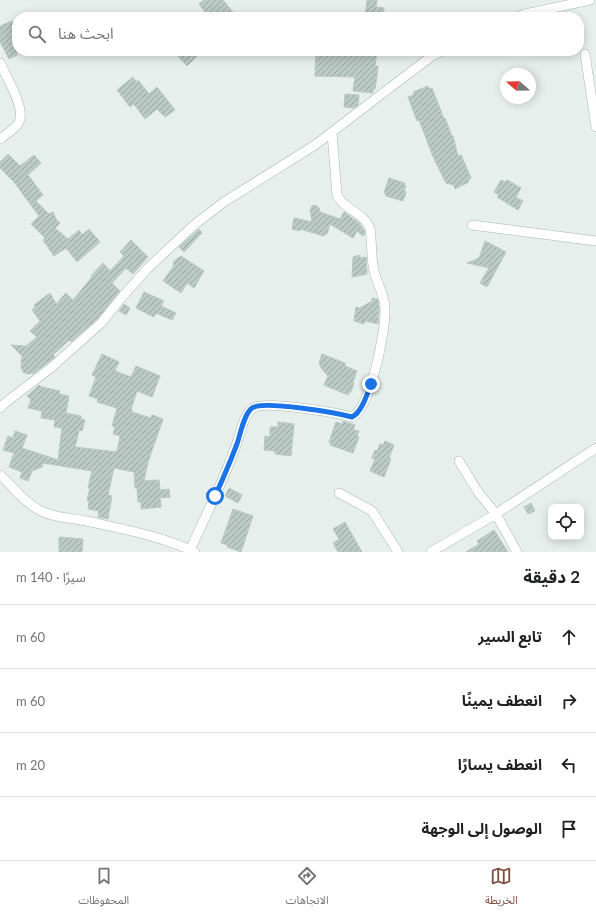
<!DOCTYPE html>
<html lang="ar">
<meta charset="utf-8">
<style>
:root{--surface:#fff;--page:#f6f6f6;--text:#202124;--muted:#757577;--line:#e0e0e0;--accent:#7f4e3f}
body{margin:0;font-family:Lato,"Noto Sans Arabic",sans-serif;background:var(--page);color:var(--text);direction:rtl}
.controls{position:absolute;right:12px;bottom:12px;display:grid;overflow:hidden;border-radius:8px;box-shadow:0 2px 10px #0003}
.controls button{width:36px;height:36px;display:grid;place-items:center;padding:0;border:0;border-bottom:1px solid var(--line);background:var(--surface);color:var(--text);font:20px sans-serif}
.compass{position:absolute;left:500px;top:68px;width:36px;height:36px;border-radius:50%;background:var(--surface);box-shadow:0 2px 10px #0003;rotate:290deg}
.stop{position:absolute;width:12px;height:12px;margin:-9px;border:3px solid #1a73e8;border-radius:50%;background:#fff}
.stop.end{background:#1a73e8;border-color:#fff;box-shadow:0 1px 4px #0008}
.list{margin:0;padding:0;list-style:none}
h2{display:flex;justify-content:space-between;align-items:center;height:52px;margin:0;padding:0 16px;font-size:17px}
h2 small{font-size:13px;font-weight:400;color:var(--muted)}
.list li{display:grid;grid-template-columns:26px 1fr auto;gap:12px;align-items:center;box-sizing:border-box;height:64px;padding:0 16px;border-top:1px solid var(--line)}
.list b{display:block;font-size:15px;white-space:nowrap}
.list em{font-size:13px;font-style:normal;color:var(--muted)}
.icon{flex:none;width:22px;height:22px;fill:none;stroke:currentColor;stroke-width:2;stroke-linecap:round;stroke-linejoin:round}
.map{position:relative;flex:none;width:596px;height:552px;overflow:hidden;direction:ltr}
.search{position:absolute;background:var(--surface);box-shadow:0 2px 10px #0003;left:12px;right:12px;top:12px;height:44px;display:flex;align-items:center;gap:10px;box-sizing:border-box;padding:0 14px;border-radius:16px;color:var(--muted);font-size:15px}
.sheet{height:308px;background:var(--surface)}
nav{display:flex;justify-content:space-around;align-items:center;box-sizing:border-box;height:56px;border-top:1px solid var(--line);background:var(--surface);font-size:11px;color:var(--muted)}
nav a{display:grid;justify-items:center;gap:2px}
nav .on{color:var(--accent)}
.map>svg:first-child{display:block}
.building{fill:url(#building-hatch);stroke:#b8c9c2}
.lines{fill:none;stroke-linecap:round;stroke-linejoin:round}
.street-casing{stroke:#a8b8b2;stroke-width:10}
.street{stroke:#fff;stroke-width:9}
.route{stroke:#1a73e8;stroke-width:5}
</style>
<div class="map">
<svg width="596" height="552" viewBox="0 0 596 552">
<defs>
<pattern id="building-hatch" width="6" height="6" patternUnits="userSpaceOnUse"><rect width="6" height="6" fill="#bbcac4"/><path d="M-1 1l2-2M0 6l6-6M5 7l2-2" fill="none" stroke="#98a6a0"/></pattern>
</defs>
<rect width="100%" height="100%" fill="#e6efeb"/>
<path class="building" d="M 204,0 L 223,0 L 237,17 L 209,17 L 199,4 Z
M 367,0 L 377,0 L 376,7 L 384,8 L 383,17 L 365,17 Z
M 12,21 L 17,30 L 17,55 L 9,59 L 0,42 L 0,26 Z
M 173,51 L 202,51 L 187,66 Z
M 316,51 L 377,51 L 375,66 L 378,66 L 377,76 L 375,89 L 373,89 L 373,93 L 353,91 L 355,77 L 315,76 Z
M 133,77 L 136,82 L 138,80 L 149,94 L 157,87 L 175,110 L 165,117 L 157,109 L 145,119 L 134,104 L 130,107 L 117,90 Z
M 428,86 L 429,89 L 432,88 L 444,119 L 445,118 L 452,136 L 453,136 L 458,156 L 461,155 L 471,178 L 468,180 L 469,182 L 455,189 L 454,185 L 446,183 L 434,159 L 419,120 L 417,121 L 408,97 L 414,95 L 413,92 Z
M 345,94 L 359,95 L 358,105 L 354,108 L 344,107 Z
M 8,154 L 20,166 L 34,155 L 41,163 L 28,175 L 43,195 L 36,201 L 49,214 L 53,212 L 56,219 L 60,223 L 55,228 L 68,239 L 79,230 L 82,235 L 89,229 L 100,242 L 77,262 L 66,248 L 54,256 L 43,240 L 45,238 L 31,224 L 39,216 L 14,182 L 0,168 L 0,162 Z
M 389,178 L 405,183 L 404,185 L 406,186 L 404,191 L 406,192 L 403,201 L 386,196 L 386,194 L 384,193 Z
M 501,180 L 505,182 L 507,180 L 521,188 L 516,197 L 523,201 L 518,210 L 497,197 L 499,195 L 494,192 Z
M 315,205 L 319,208 L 320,212 L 340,219 L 344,212 L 359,223 L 364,230 L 365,234 L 363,236 L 357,231 L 353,238 L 330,224 L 327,234 L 325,233 L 324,236 L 300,229 L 300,231 L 292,229 L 294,218 L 312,222 L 310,210 L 312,206 Z
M 199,229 L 202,233 L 184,252 L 179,247 Z
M 131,240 L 148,257 L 133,274 L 126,268 L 112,283 L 120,291 L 98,318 L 71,342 L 69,340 L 53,355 L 55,357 L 33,374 L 31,373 L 28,374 L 23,372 L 21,367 L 22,356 L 11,345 L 26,346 L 37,337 L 30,331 L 40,321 L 32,310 L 35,307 L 34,305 L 50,293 L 56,304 L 66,293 L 73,300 L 92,277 L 91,276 L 103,263 L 110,271 L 124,256 L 120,252 Z
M 485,241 L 506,252 L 487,287 L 480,283 L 489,268 L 467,263 L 479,258 Z
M 360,255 L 360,258 L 366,257 L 367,274 L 352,277 L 353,257 Z
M 181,256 L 204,271 L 194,288 L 187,283 L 181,293 L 163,281 L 173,267 L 174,261 Z
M 144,292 L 164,301 L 161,306 L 176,313 L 172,320 L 156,313 L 154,317 L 136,308 Z
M 372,298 L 377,299 L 378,300 L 379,309 L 378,324 L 365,321 L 364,324 L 354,321 L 356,307 L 360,308 L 372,301 Z
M 124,304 L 130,308 L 126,315 L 119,311 Z
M 102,354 L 119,362 L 115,371 L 131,377 L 136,366 L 160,376 L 152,397 L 137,391 L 131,409 L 132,410 L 132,412 L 151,418 L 152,415 L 163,419 L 148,462 L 144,481 L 159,480 L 160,490 L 169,489 L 170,497 L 160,498 L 161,507 L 141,509 L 141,502 L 138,502 L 137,488 L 135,488 L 134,472 L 114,468 L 108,495 L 112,496 L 108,519 L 98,517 L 99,511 L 88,509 L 89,501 L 87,500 L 90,488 L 88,488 L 92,471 L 43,463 L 42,467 L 32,471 L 28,481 L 20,478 L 22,472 L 9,467 L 14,453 L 3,450 L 8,436 L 13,438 L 15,431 L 27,435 L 22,448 L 58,460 L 62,428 L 54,427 L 55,420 L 41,418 L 42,411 L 28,408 L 31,400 L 27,396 L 39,385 L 42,387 L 60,391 L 59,394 L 69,396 L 66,413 L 81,416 L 81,419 L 85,420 L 82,431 L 79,430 L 75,447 L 117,452 L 120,436 L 113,434 L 115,427 L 112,426 L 117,408 L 97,402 L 98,399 L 89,396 L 96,377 L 92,375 Z
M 322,354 L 345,363 L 345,366 L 357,371 L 353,382 L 354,383 L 351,392 L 349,392 L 348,395 L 324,385 L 328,376 L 321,368 L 319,363 Z
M 343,421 L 355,425 L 353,430 L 359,431 L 357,436 L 359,437 L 353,453 L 330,445 L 331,442 L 329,442 L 336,422 L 342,424 Z
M 278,422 L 294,424 L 291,456 L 275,454 L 275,451 L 264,450 L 265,436 L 270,437 L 270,427 L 278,427 Z
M 385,441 L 394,445 L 389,458 L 391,459 L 384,477 L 370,471 L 375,459 L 372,458 L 375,450 L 377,451 L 380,444 L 383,445 Z
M 229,488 L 242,495 L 238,503 L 225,496 Z
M 531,503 L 535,511 L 528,514 L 524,507 Z
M 233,509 L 253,516 L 241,552 L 227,547 L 228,545 L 221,543 Z
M 345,522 L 362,552 L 338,552 L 333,543 L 339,539 L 333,529 Z
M 494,530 L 508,552 L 466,552 L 479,544 L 477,541 Z
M 59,537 L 83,539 L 82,552 L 59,552 Z"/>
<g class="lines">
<g class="street-casing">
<path id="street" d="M 517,17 L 525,14 L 590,0
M 585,54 L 596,127
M 0,63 C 6,76 26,109 19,122 C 16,129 6,134 0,139
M 472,225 L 596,241
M 0,408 L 5,403 L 52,367 L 102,322 L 122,297 L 148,268 L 194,225 L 224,202 L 315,145 L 408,74 L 432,56 L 442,51
M 459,461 L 478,492 L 496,514 L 517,552
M 0,475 C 15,488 22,501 41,511 C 55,518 71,518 86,521 C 123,529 161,536 195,552
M 339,493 L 372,511 L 398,552
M 190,550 C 206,515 224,480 237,443 C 240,434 244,413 253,408 C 265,400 337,413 352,417 C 371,409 386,328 385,309 C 385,295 377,284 374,271 C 371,257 372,242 370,228 C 363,212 344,210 337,195 L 332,133
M 431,552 L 496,514 L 596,448"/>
</g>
<use href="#street" class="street"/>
</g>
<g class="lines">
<path class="route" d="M 215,496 C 223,479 230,462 237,444 C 240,435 244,414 252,408 C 264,400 337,413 352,417 C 362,412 367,394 371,384"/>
</g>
</svg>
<div class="controls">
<button><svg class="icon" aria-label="locate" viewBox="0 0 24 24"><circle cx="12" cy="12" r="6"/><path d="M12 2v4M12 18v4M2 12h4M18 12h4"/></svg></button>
</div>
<svg class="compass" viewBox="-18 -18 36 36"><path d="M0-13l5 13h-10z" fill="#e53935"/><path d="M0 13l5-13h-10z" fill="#757577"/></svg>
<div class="stop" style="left:215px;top:496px"></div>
<div class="stop end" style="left:371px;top:384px"></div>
<div class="search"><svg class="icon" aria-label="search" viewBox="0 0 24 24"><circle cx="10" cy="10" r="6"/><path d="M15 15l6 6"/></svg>ابحث هنا</div>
</div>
<section class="sheet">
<h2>2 دقيقة<small>سيرًا · 140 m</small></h2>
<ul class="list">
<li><svg class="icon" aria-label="ahead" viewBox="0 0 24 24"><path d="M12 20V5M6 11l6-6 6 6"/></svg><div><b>تابع السير</b></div><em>60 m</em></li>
<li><svg class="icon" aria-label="right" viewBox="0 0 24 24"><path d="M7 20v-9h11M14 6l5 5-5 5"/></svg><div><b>انعطف يمينًا</b></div><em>60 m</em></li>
<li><svg class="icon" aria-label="left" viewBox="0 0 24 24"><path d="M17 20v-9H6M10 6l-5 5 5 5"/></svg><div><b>انعطف يسارًا</b></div><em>20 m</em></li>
<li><svg class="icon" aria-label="arrive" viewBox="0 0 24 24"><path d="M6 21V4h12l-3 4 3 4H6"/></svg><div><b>الوصول إلى الوجهة</b></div></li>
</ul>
</section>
<nav>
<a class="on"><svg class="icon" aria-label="map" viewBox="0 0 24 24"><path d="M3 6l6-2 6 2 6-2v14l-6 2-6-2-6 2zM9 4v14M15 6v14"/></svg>الخريطة</a>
<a><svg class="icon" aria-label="directions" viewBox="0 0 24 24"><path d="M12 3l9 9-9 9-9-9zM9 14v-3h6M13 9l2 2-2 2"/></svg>الاتجاهات</a>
<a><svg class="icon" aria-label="saved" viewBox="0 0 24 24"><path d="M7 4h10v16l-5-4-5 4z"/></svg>المحفوظات</a>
</nav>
